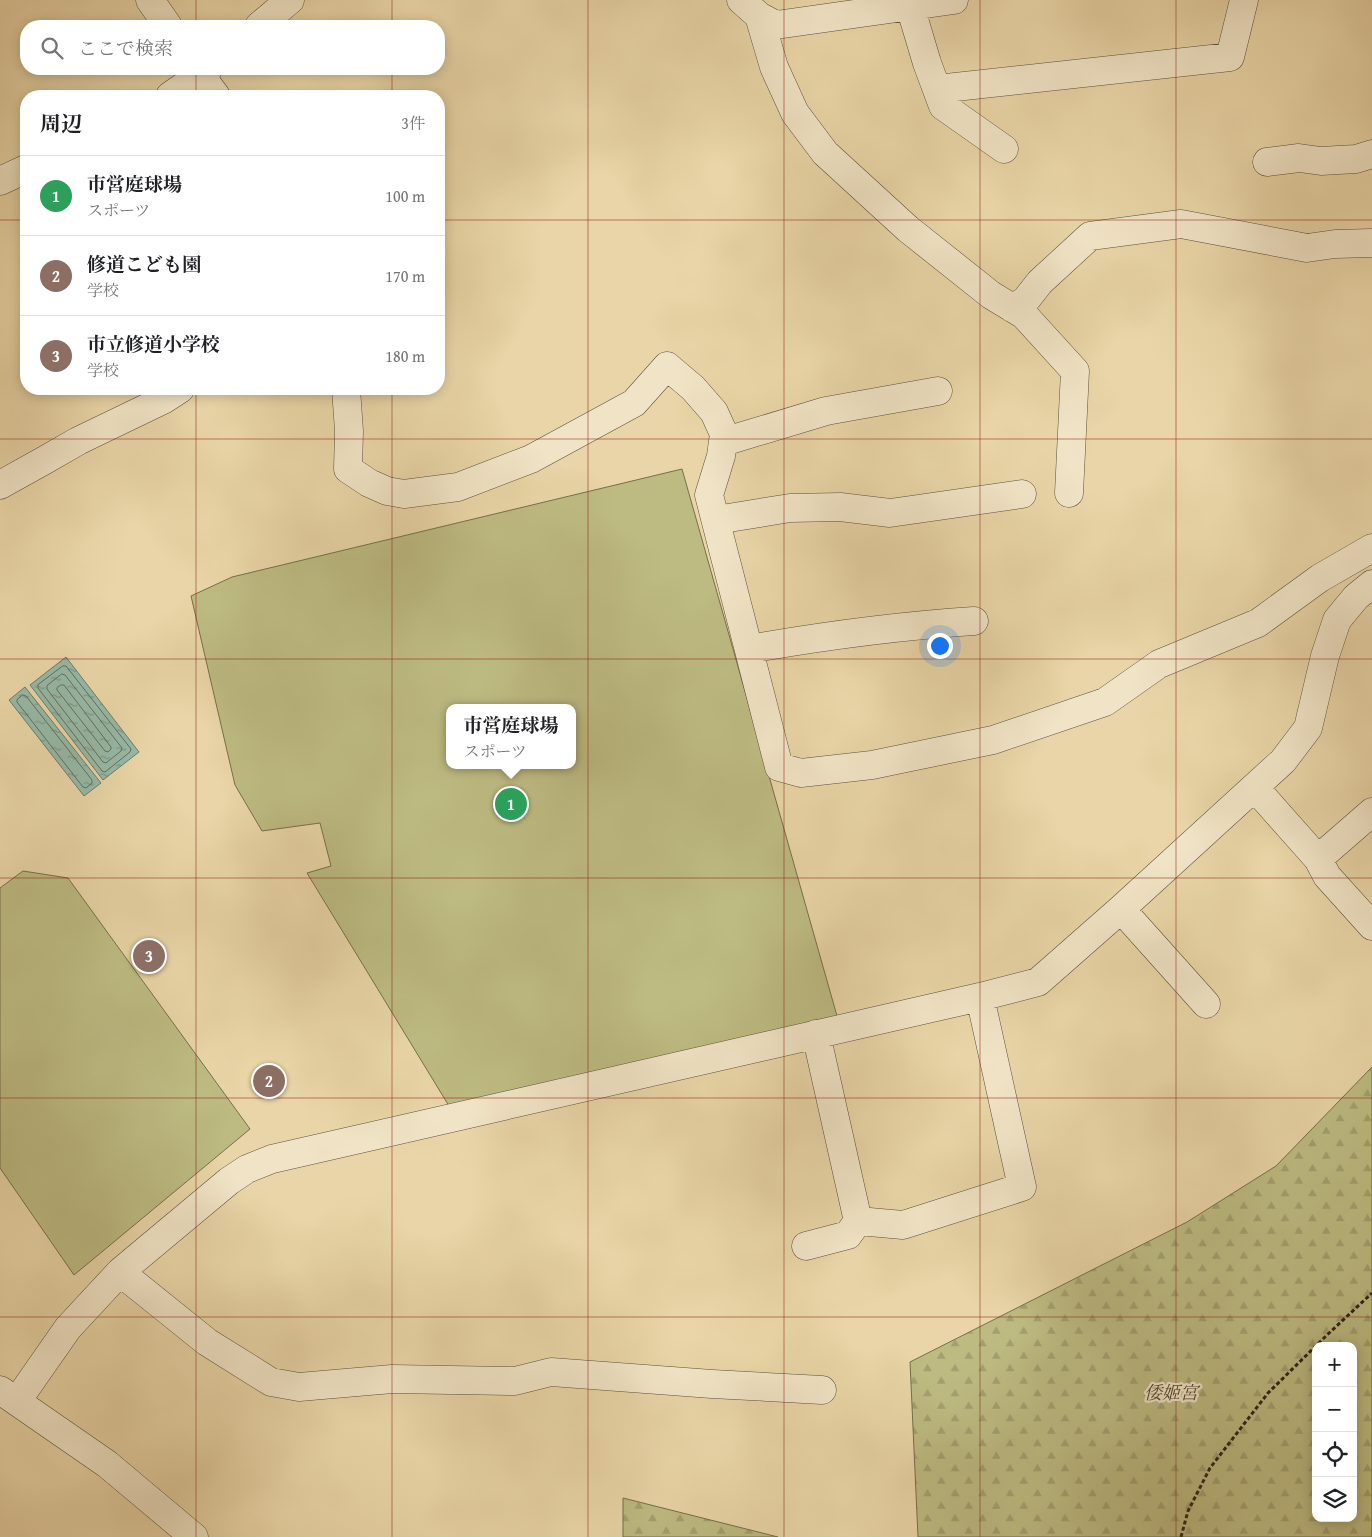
<!DOCTYPE html>
<html lang="ja">
<meta charset="utf-8">
<style>
:root{--surface:#fff;--page:#f6f6f6;--text:#202124;--muted:#757577;--line:#e0e0e0;--accent:#2563eb}
body{margin:0;font-family:"Gentium Book Plus","Noto Serif JP",serif;background:var(--page);color:var(--text)}
.controls{position:absolute;right:15px;bottom:15px;display:grid;overflow:hidden;border-radius:10px;box-shadow:0 2px 12px #0003}
.controls button{width:45px;height:45px;display:grid;place-items:center;padding:0;border:0;border-bottom:1px solid var(--line);background:var(--surface);color:var(--text);font:25px sans-serif}
.you{position:absolute;left:939px;top:645px;width:18px;height:18px;margin:-12px;border:4px solid #fff;border-radius:50%;background:#1a73e8;box-shadow:0 0 0 8px #1a73e833}
.badge{display:grid;place-items:center;width:32px;height:32px;border-radius:50%;background:var(--accent);color:#fff;font-size:16px;font-weight:700}
.pin{position:absolute;translate:-50% -50%;border:2px solid #fff;box-shadow:0 1px 5px #0006}
.popup{position:absolute;left:446px;top:704px;width:130px;height:65px;box-sizing:border-box;display:grid;place-content:center;border-radius:10px;background:var(--surface);filter:drop-shadow(0 1px 4px #0005);font-size:16px;white-space:nowrap;color:var(--muted)}
.popup b{font-size:19px;color:var(--text)}
.popup::after{content:'';position:absolute;left:50%;top:100%;margin-left:-10px;border:10px solid transparent;border-top-color:var(--surface)}
.list{margin:0;padding:0;list-style:none}
h2{display:flex;justify-content:space-between;align-items:center;height:65px;margin:0;padding:0 20px;font-size:21px}
h2 small{font-size:16px;font-weight:400;color:var(--muted)}
.list li{display:grid;grid-template-columns:32px 1fr auto;gap:15px;align-items:center;box-sizing:border-box;height:80px;padding:0 20px;border-top:1px solid var(--line)}
.list b{display:block;font-size:19px;white-space:nowrap}
.list p{margin:0;font-size:16px;white-space:nowrap;color:var(--muted)}
.list em{font-size:16px;font-style:normal;color:var(--muted)}
.icon{flex:none;width:28px;height:28px;fill:none;stroke:currentColor;stroke-width:2;stroke-linecap:round;stroke-linejoin:round}
.map{position:relative;flex:none;width:1372px;height:1537px;overflow:hidden}
.search{position:absolute;background:var(--surface);box-shadow:0 2px 12px #0003;left:20px;top:20px;width:425px;height:55px;display:flex;align-items:center;gap:12px;box-sizing:border-box;padding:0 18px;border-radius:20px;color:var(--muted);font-size:19px}
.panel{position:absolute;background:var(--surface);box-shadow:0 2px 12px #0003;left:20px;top:90px;width:425px;height:305px;border-radius:20px}
.map>svg:first-child{display:block}
.forest{fill:url(#forest-firs);stroke:#756f4c;fill-rule:evenodd}
.pitch{fill:#bdbb82;stroke:#756f4c;fill-rule:evenodd}
.water{fill:url(#water-ripples);stroke:#6d7d6d}
.lines{fill:none;stroke-linecap:round;stroke-linejoin:round}
.shore{stroke:#626e5f;stroke-width:1}
.minor-casing{stroke:#5c503b;stroke-width:29}
.tertiary-casing{stroke:#5c503b;stroke-width:29}
.path{stroke:#2d2317;stroke-width:3;stroke-dasharray:4 2.5;stroke-linecap:butt}
.minor{stroke:#f1e4c6;stroke-width:28}
.tertiary{stroke:#f1e4c6;stroke-width:28}
.grid{fill:none;stroke:#8f2418;stroke-width:1;stroke-opacity:0.55}
.labels{text-anchor:middle;dominant-baseline:central;stroke-width:4.5;stroke-linejoin:round;paint-order:stroke}
.park-label{font-size:18px;font-style:italic;fill:#514932;stroke:#f1e4c6}
</style>
<div class="map">
<svg width="1372" height="1537" viewBox="0 0 1372 1537">
<defs>
<pattern id="forest-firs" width="22" height="20" patternUnits="userSpaceOnUse" patternTransform="scale(1.25)"><rect width="22" height="20" fill="#bdbb82"/><path d="M5 1l3.5 6h-7zM16 11l3.5 6h-7z" fill="#a3a070"/></pattern>
<pattern id="water-ripples" width="26" height="14" patternUnits="userSpaceOnUse" patternTransform="scale(1.25)"><rect width="26" height="14" fill="#97b9a7"/><path d="M2 4q2-2 4 0t4 0M15 11q2-2 4 0t4 0" fill="none" stroke="#7c9687"/></pattern>
</defs>
<rect width="100%" height="100%" fill="#e9d5a7"/>
<filter id="stains"><feTurbulence type="fractalNoise" baseFrequency=".004" numOctaves="4"/><feColorMatrix values="0 0 0 0 .2 0 0 0 0 .09 0 0 0 0 .02 0 0 0 .5 -.17"/></filter>
<radialGradient id="worn" r=".72"><stop offset=".6" stop-color="#630" stop-opacity="0"/><stop offset="1" stop-color="#630" stop-opacity=".3"/></radialGradient>
<path class="forest" d="M 1372,1067 L 1372,1537 L 918,1537 L 910,1362 L 1187,1222 L 1276,1166 ZM 1316,1346 L 1353,1346 L 1353,1518 L 1316,1518 Z
M 623,1498 L 778,1537 L 623,1537 Z"/>
<path class="pitch" d="M 682,469 L 837,1016 L 449,1106 L 307,873 L 331,866 L 320,823 L 262,831 L 235,785 L 191,596 L 232,577 ZM 450,708 L 572,708 L 572,765 L 450,765 Z
M 23,871 L 68,878 L 250,1129 L 74,1275 L 0,1168 L 0,888 Z"/>
<path class="water" d="M 66,657 L 139,752 L 103,780 L 30,685 Z
M 25,687 L 101,783 L 84,796 L 9,700 Z"/>
<g class="lines">
<path class="shore" d="M 63,666 L 66,666 L 131,749 L 130,752 L 105,772 L 102,771 L 38,688 L 38,685 Z
M 62,674 L 65,675 L 122,748 L 121,751 L 106,763 L 103,762 L 47,689 L 47,686 Z
M 61,685 L 64,685 L 111,747 L 111,749 L 108,752 L 105,751 L 57,690 L 57,688 Z
M 23,695 L 26,696 L 92,780 L 92,783 L 86,788 L 83,787 L 17,702 L 17,700 Z"/>
<g class="minor-casing">
<path id="minor" d="M 150,0 L 168,26
M 741,0 L 759,16 L 776,25 L 954,0
M 910,6 L 927,63 L 943,106 L 1004,149
M 759,16 L 774,67 L 795,113 L 825,153 L 908,229 L 991,295 L 1024,315 L 1075,371 L 1069,493
M 196,69 L 216,96
M 937,89 L 1230,57 L 1244,0
M 170,96 L 200,75
M 1267,162 L 1299,158 L 1321,161 L 1356,159 L 1372,154
M 0,181 L 26,169
M 1012,308 L 1025,301 L 1040,282 L 1090,236 L 1181,224 L 1307,248 L 1335,244 L 1372,243
M 346,389 L 349,431 L 348,469 L 369,483 L 387,491 L 404,494 L 458,487 L 531,459 L 634,403 L 667,366 L 693,388 L 714,412 L 724,434 L 721,456 L 709,495 L 779,767 L 801,773 L 872,765 L 993,740 L 1105,702 L 1159,664 L 1258,623 L 1320,578 L 1372,548
M 723,442 L 826,411 L 938,391
M 0,485 L 45,460 L 78,441 L 163,400 L 180,389
M 716,520 L 790,508 L 840,507 L 890,513 L 1022,494
M 749,649 C 823,636 898,626 974,621
M 1255,788 L 1318,859 L 1327,876 L 1372,926
M 1318,859 L 1372,812
M 1121,909 L 1206,1004
M 858,1221 L 903,1225 L 1022,1187 L 980,997
M 806,1246 L 848,1235 L 858,1221 L 816,1034
M 120,1272 L 207,1342 L 271,1382 L 299,1387 L 392,1379 L 515,1381 L 551,1372 L 712,1384 L 822,1390
M 17,1401 L 68,1328 L 120,1272 L 229,1181 L 247,1169 L 272,1159 L 980,997 L 1038,982 L 1121,909 L 1283,761 L 1308,728 L 1325,656 L 1337,620 L 1356,597 L 1372,584"/>
</g>
<g class="tertiary-casing">
<path id="tertiary" d="M 259,26 L 290,0
M 200,75 L 208,69
M 0,1390 L 107,1464 L 194,1537"/>
</g>
<path class="path" d="M 1181,1537 L 1188,1511 L 1210,1468 L 1268,1393 L 1327,1335 L 1372,1293"/>
<use href="#minor" class="minor"/>
<use href="#tertiary" class="tertiary"/>
</g>
<path class="grid" d="M 196,0 L 196,26M 392,0 L 392,26M 588,0 L 588,1537M 784,0 L 784,1537M 980,0 L 980,1537M 1176,0 L 1176,1537M 196,69 L 196,96M 392,69 L 392,96M 0,220 L 26,220M 439,220 L 1372,220M 196,389 L 196,1537M 392,389 L 392,1537M 0,439 L 1372,439M 0,659 L 1372,659M 0,878 L 1372,878M 0,1098 L 1372,1098M 0,1317 L 1372,1317"/>
<g class="labels">
<g class="park-label">
<text x="1171" y="1392">倭姬宮</text>
</g>
</g>
<rect width="100%" height="100%" filter="url(#stains)"/>
<rect width="100%" height="100%" fill="url(#worn)"/>
</svg>
<div class="controls">
<button>+</button>
<button>−</button>
<button><svg class="icon" aria-label="locate" viewBox="0 0 24 24"><circle cx="12" cy="12" r="6"/><path d="M12 2v4M12 18v4M2 12h4M18 12h4"/></svg></button>
<button><svg class="icon" aria-label="layers" viewBox="0 0 24 24"><path d="M12 4l9 5-9 5-9-5zM3 14l9 5 9-5"/></svg></button>
</div>
<div class="you"></div>
<div class="pin badge" style="left:511px;top:804px;background:#2e9e5b">1</div>
<div class="popup"><b>市営庭球場</b>スポーツ</div>
<div class="pin badge" style="left:269px;top:1081px;background:#8d6e63">2</div>
<div class="pin badge" style="left:149px;top:956px;background:#8d6e63">3</div>
<div class="search"><svg class="icon" aria-label="search" viewBox="0 0 24 24"><circle cx="10" cy="10" r="6"/><path d="M15 15l6 6"/></svg>ここで検索</div>
<section class="panel">
<h2>周辺<small>3件</small></h2>
<ul class="list">
<li><span class="badge" style="background:#2e9e5b">1</span><div><b>市営庭球場</b><p>スポーツ</p></div><em>100 m</em></li>
<li><span class="badge" style="background:#8d6e63">2</span><div><b>修道こども園</b><p>学校</p></div><em>170 m</em></li>
<li><span class="badge" style="background:#8d6e63">3</span><div><b>市立修道小学校</b><p>学校</p></div><em>180 m</em></li>
</ul>
</section>
</div>
